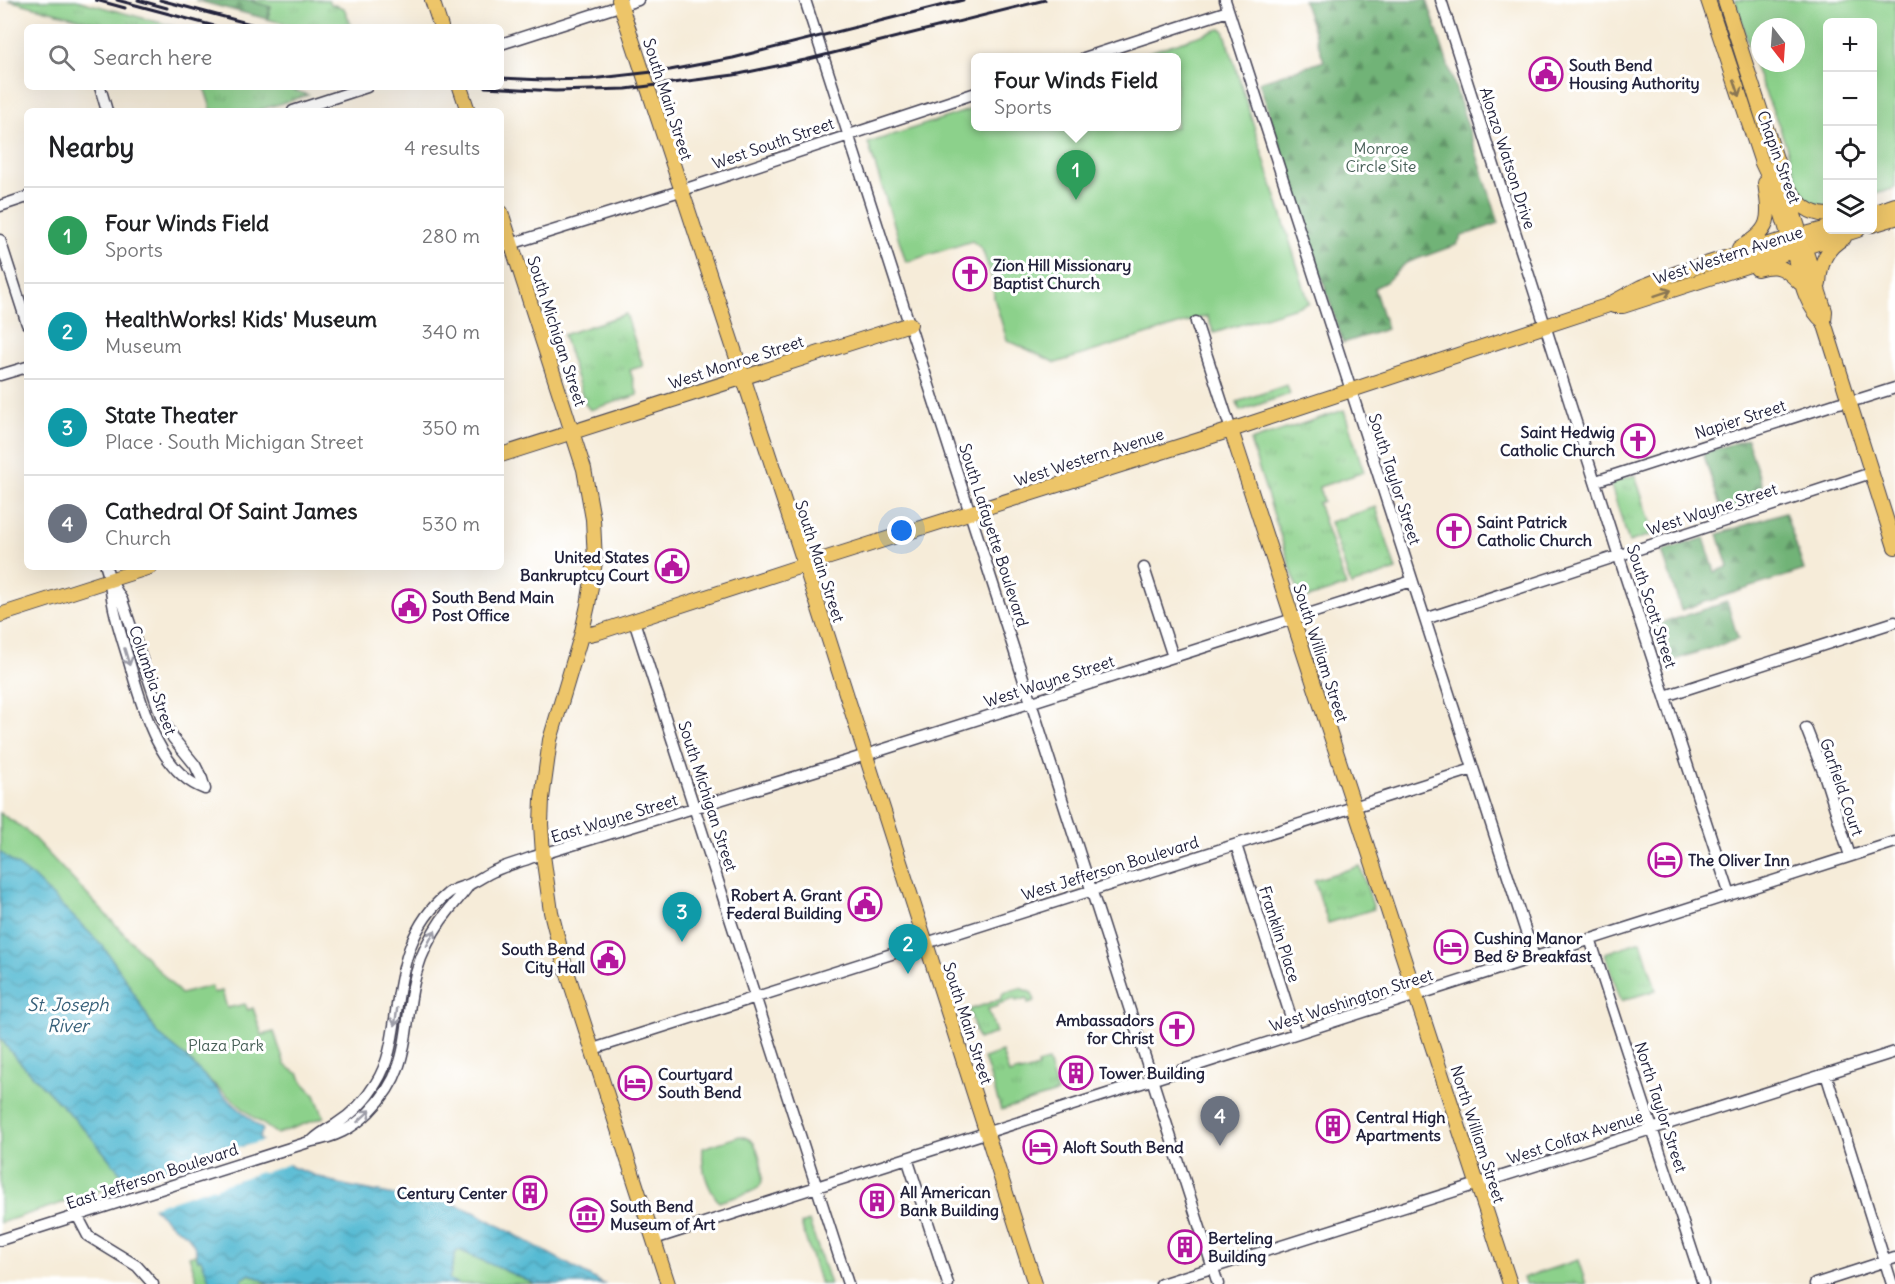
<!DOCTYPE html>
<meta charset="utf-8">
<style>
:root{--surface:#fff;--page:#f6f6f6;--text:#202124;--muted:#757577;--line:#e0e0e0;--accent:#b5179e}
body{margin:0;font-family:Delius,sans-serif;background:var(--page);color:var(--text)}
.controls{position:absolute;right:18px;top:18px;display:grid;overflow:hidden;border-radius:9px;box-shadow:0 6px 24px #0002}
.controls button{width:54px;height:54px;display:grid;place-items:center;padding:0;border:0;border-bottom:2px solid var(--line);background:var(--surface);color:var(--text);font:30px sans-serif}
.compass{position:absolute;left:1751px;top:18px;width:54px;height:54px;border-radius:50%;background:var(--surface);box-shadow:0 6px 24px #0002;rotate:163deg}
.you{position:absolute;left:902px;top:531px;width:21px;height:21px;margin:-15px;border:4px solid #fff;border-radius:50%;background:#1a73e8;box-shadow:0 0 0 9px #1a73e833}
.badge{display:grid;place-items:center;width:39px;height:39px;border-radius:50%;background:var(--accent);color:#fff;font-size:20px;font-weight:700}
.pin{position:absolute;translate:-50% -50px;filter:drop-shadow(0 2px 3px #0008)}
.pin::after{content:'';position:absolute;top:32px;width:21px;height:18px;background:inherit;clip-path:polygon(0 0,100% 0,50% 100%)}
.popup{position:absolute;left:971px;top:53px;width:210px;height:78px;box-sizing:border-box;display:grid;place-content:center;border-radius:9px;background:var(--surface);filter:drop-shadow(0 2px 4px #0005);font-size:20px;white-space:nowrap;color:var(--muted)}
.popup b{font-size:22px;color:var(--text)}
.popup::after{content:'';position:absolute;left:50%;top:100%;margin-left:-12px;border:12px solid transparent;border-top-color:var(--surface)}
.list{margin:0;padding:0;list-style:none}
h2{display:flex;justify-content:space-between;align-items:center;height:78px;margin:0;padding:0 24px;font-size:26px}
h2 small{font-size:20px;font-weight:400;color:var(--muted)}
.list li{display:grid;grid-template-columns:39px 1fr auto;gap:18px;align-items:center;box-sizing:border-box;height:96px;padding:0 24px;border-top:2px solid var(--line)}
.list b{display:block;font-size:22px;white-space:nowrap}
.list p{margin:0;font-size:20px;white-space:nowrap;color:var(--muted)}
.list em{font-size:20px;font-style:normal;color:var(--muted)}
.icon{flex:none;width:33px;height:33px;fill:none;stroke:currentColor;stroke-width:2;stroke-linecap:round;stroke-linejoin:round}
.map{position:relative;flex:none;width:1895px;height:1284px;overflow:hidden}
.search{position:absolute;background:var(--surface);box-shadow:0 6px 24px #0002;left:24px;top:24px;width:480px;height:66px;display:flex;align-items:center;gap:15px;box-sizing:border-box;padding:0 21px;border-radius:9px;color:var(--muted);font-size:22px}
.panel{position:absolute;background:var(--surface);box-shadow:0 6px 24px #0002;left:24px;top:108px;width:480px;height:462px;border-radius:9px}
.map>svg:first-child{display:block}
.grass{fill:url(#grass-tufts);stroke:#577a63;stroke-width:1.5}
.forest{fill:url(#forest-firs);stroke:#4a6a59;stroke-width:1.5}
.green{fill:#8cd18b;stroke:#577a63;stroke-width:1.5;fill-rule:evenodd}
.water{fill:url(#water-waves);stroke:#3c6e87;stroke-width:1.5}
.pier{fill:#f6ecd9}
.lines{fill:none;stroke-linecap:round;stroke-linejoin:round}
.minor-casing{stroke:#424053;stroke-width:13}
.major-casing{stroke:#424053;stroke-width:16}
.minor{stroke:#fff;stroke-width:10}
.major{stroke:#edc569;stroke-width:14}
.rail{stroke:#22223b;stroke-width:3}
.oneway{stroke:#887452}
.oneway2{stroke:#9c9ca7}
.labels{text-anchor:middle;dominant-baseline:central;stroke-width:6;stroke-linejoin:round;paint-order:stroke}
.poi-label{font-size:16px;font-weight:bold;fill:#22223b;stroke:#fff;text-anchor:start}
.street-label{font-size:16px;fill:#22223b;stroke:#fff}
.park-label{font-size:16px;fill:#475f57;stroke:#fff}
.water-label{font-size:18px;font-style:italic;fill:#365f78;stroke:#fff}
</style>
<div class="map">
<svg width="1895" height="1284" viewBox="0 0 1895 1284">
<defs>
<pattern id="grass-tufts" width="24" height="20" patternUnits="userSpaceOnUse" patternTransform="scale(1.5)"><rect width="24" height="20" fill="#8cd18b"/><path d="M3 7l-1-3M5 7V3M7 7l1-3M15 17l-1-3M17 17v-4M19 17l1-3" fill="none" stroke="#78b379"/></pattern>
<pattern id="forest-firs" width="22" height="20" patternUnits="userSpaceOnUse" patternTransform="scale(1.5)"><rect width="22" height="20" fill="#71b377"/><path d="M5 1l3.5 6h-7zM16 11l3.5 6h-7z" fill="#5c9163"/></pattern>
<pattern id="water-waves" width="16" height="10" patternUnits="userSpaceOnUse" patternTransform="scale(1.5)"><rect width="16" height="10" fill="#55bad3"/><path d="M0 5q4-4 8 0t8 0" fill="none" stroke="#4697ac"/></pattern>
</defs>
<rect width="100%" height="100%" fill="#fff"/>
<filter id="ink" filterUnits="userSpaceOnUse"><feTurbulence type="fractalNoise" baseFrequency=".0167" numOctaves="2"/><feDisplacementMap in="SourceGraphic" scale="12" xChannelSelector="R" yChannelSelector="G"/><feConvolveMatrix kernelMatrix="1 2 1 2 8 2 1 2 1" color-interpolation-filters="sRGB"/></filter>
<filter id="wash" filterUnits="userSpaceOnUse"><feTurbulence type="fractalNoise" baseFrequency=".008" numOctaves="4" result="noise"/><feDisplacementMap in="SourceGraphic" scale="24" xChannelSelector="R" yChannelSelector="G"/><feGaussianBlur stdDeviation="1.35" result="paint"/><feColorMatrix in="noise" values="0 0 0 0 0 0 0 0 0 0 0 0 0 0 0 0 0 1.4 0 .05"/><feComposite in="paint" operator="in"/></filter>
<g filter="url(#wash)">
<rect width="100%" height="100%" fill="#f6ecd9"/>
<path class="grass" d="M 8,0 L 76,0 L 176,27 L 111,27 Z
M 253,0 L 328,0 L 331,4 L 344,8 L 352,27 L 299,27 L 267,19 L 271,7 L 253,2 Z
M 204,87 L 285,87 L 308,95 L 256,111 L 212,111 Z
M 626,314 L 643,366 L 630,370 L 638,395 L 590,410 L 585,404 L 563,335 Z
M 1287,385 L 1290,394 L 1240,411 L 1237,402 Z
M 1344,410 L 1364,472 L 1319,487 L 1323,501 L 1318,503 L 1346,586 L 1301,600 L 1250,441 Z
M 1635,475 L 1654,534 L 1629,542 L 1610,483 Z
M 1376,507 L 1396,570 L 1351,585 L 1330,522 Z
M 1360,866 L 1374,909 L 1328,923 L 1314,880 Z
M 1641,941 L 1656,990 L 1621,1001 L 1605,953 Z
M 1020,988 L 1032,993 L 1035,1001 L 1028,1003 L 1027,998 L 1016,1001 L 1015,999 L 998,1004 L 998,1006 L 988,1009 L 996,1033 L 978,1039 L 969,1010 L 1001,999 L 1003,993 Z
M 1002,1052 L 1009,1074 L 1019,1071 L 1021,1073 L 1038,1068 L 1037,1064 L 1048,1061 L 1057,1093 L 1001,1110 L 984,1058 Z
M 809,1221 L 830,1284 L 820,1284 L 801,1224 Z
M 1578,1260 L 1586,1284 L 1525,1284 L 1523,1278 Z"/>
<path class="forest" d="M 195,0 L 253,0 L 253,2 L 271,7 L 267,19 Z
M 1303,0 L 1427,0 L 1499,223 L 1462,236 L 1456,245 L 1406,263 L 1386,282 L 1374,288 L 1387,329 L 1343,343 L 1259,82 L 1324,61 Z
M 1747,439 L 1766,498 L 1722,512 L 1703,453 Z
M 1785,512 L 1804,570 L 1681,610 L 1662,551 L 1704,538 L 1715,572 L 1728,567 L 1718,534 Z
M 1727,602 L 1738,639 L 1668,662 L 1657,625 Z"/>
<path class="green" d="M 1735,0 L 1895,0 L 1895,188 L 1873,195 L 1872,22 L 1828,22 L 1827,208 L 1817,206 L 1811,203 L 1800,188 L 1780,128 L 1757,73 ZM 1760,27 L 1796,27 L 1796,63 L 1760,63 Z
M 1220,29 L 1224,30 L 1309,303 L 1214,333 L 1207,316 L 1056,363 L 1007,340 L 994,298 L 993,281 L 982,249 L 972,241 L 906,262 L 868,143 L 975,108 L 976,127 L 1176,127 L 1176,58 L 1134,57 Z
M 0,813 L 26,830 L 181,994 L 211,986 L 213,993 L 222,991 L 227,1008 L 245,1004 L 248,1010 L 253,1008 L 262,1035 L 274,1032 L 285,1065 L 300,1075 L 303,1083 L 315,1095 L 324,1117 L 277,1134 L 253,1117 L 156,1035 L 0,857 Z
M 0,1038 C 40,1088 91,1129 128,1182 L 0,1223 Z
M 740,1136 C 745,1137 749,1138 753,1142 C 759,1150 767,1179 759,1187 C 752,1194 729,1198 719,1202 C 706,1186 701,1169 703,1148 Z
M 459,1250 L 535,1284 L 458,1284 L 449,1279 L 456,1252 Z
M 196,1254 L 198,1260 L 201,1258 L 244,1277 L 250,1274 L 270,1284 L 198,1284 L 189,1256 Z"/>
<path class="water" d="M 0,852 L 33,877 L 103,946 L 126,980 L 157,1033 L 185,1056 L 222,1094 L 263,1130 L 259,1138 L 292,1167 L 338,1184 L 410,1198 L 449,1202 L 476,1213 L 604,1284 L 535,1284 L 459,1250 L 456,1252 L 449,1279 L 458,1284 L 270,1284 L 250,1274 L 242,1279 L 242,1284 L 211,1284 L 201,1259 L 198,1260 L 195,1247 L 187,1234 L 175,1228 L 162,1216 L 128,1182 L 87,1132 L 15,1057 L 0,1038 Z"/>
<path class="pier" d="M 265,1140 L 292,1163 L 263,1173 L 261,1172 L 219,1186 L 215,1189 L 213,1187 L 171,1201 L 168,1203 L 166,1202 L 149,1208 L 126,1184 L 140,1180 L 141,1178 L 146,1178 L 188,1165 L 189,1162 L 195,1162 L 236,1149 L 237,1147 L 243,1147 Z"/>
</g>
<g filter="url(#ink)">
<g class="lines">
<g class="minor-casing">
<path id="minor" d="M 805,0 L 1218,1284
M 1225,0 L 1534,957
M 1441,0 L 1621,563 L 1730,895
M 501,44 L 638,0
M 1084,58 L 1228,11
M 100,87 L 107,111
M 293,111 L 367,87
M 0,206 L 27,197
M 0,240 L 27,324
M 501,247 L 680,191 L 976,93
M 1196,322 L 1231,430
M 0,375 L 27,367
M 1596,481 L 1838,403 L 1860,399 L 1895,388
M 106,567 L 110,580 L 122,600 L 161,716 L 173,738 L 195,765 L 202,779 L 205,789
M 1144,568 L 1173,657
M 110,582 C 112,608 120,632 128,658 C 141,702 157,772 205,789
M 1425,619 L 1871,473
M 634,621 L 848,1284
M 1665,696 L 1895,622
M 1806,728 L 1824,774 L 1850,856
M 1236,845 L 1296,1033
M 1590,939 L 1703,1284
M 593,1049 L 1473,769
M 1826,1074 L 1892,1284
M 312,1141 C 319,1134 326,1130 335,1125 C 351,1115 366,1100 376,1083 C 391,1060 393,1031 397,1005 C 403,963 412,923 446,895 C 453,888 462,888 470,884 C 479,880 486,874 494,871 C 507,865 520,862 533,857 L 847,761 L 1412,581
M 907,1158 L 948,1284
M 77,1215 L 88,1236 L 137,1266 L 153,1284
M 654,1239 L 1895,842
M 0,1240 L 312,1141 C 335,1137 352,1129 369,1112 C 419,1062 399,1016 421,958 C 428,941 437,924 449,910 C 456,901 463,894 469,885
M 1161,1284 L 1895,1052
M 1815,1284 L 1895,1258"/>
</g>
<g class="major-casing">
<path id="major" d="M 432,0 L 441,27
M 619,0 L 805,565 L 1035,1284
M 1708,0 L 1762,163 C 1776,191 1784,221 1793,251 C 1800,275 1804,305 1824,322
M 1725,0 L 1825,311 L 1824,322 L 1895,547
M 460,87 L 468,111
M 1789,189 C 1800,205 1808,214 1828,215
M 501,212 L 584,469 L 593,519 L 595,562 L 588,605 L 581,636 L 550,740 L 542,799 L 541,824 L 543,855 L 551,912 L 562,956 L 668,1284
M 1872,213 L 1895,205
M 1872,225 L 1895,218
M 1739,248 C 1773,230 1770,218 1765,183
M 1757,269 C 1779,263 1785,268 1800,283
M 1819,284 C 1820,263 1826,248 1844,238
M 1614,306 L 1623,306 L 1858,230
M 1231,430 L 1510,1284
M 501,455 L 910,324
M 0,615 L 150,567
M 581,636 L 599,632 L 792,569 L 1231,430 L 1606,306 L 1641,287 L 1677,273 L 1776,242 L 1828,228"/>
</g>
<use href="#minor" class="minor"/>
<use href="#major" class="major"/>
<path class="rail" d="M 96,0 L 125,8
M 117,0 L 218,27
M 138,0 L 167,8
M 160,0 L 262,27
M 501,78 L 543,80 L 591,79 L 670,70 L 733,58 L 963,0
M 485,87 L 555,91 L 626,89 L 734,75 L 805,60 L 1045,0"/>
</g>
<defs><path id="oneway-shaft" d="M-6 0H5M1.5-3L5.5 0L1.5 3" fill="none" stroke-width="1.6" stroke-linecap="round" stroke-linejoin="round" transform="scale(1.5)"/></defs>
<g class="oneway">
<use href="#oneway-shaft" transform="translate(1737 88) rotate(71)"/>
<use href="#oneway-shaft" transform="translate(1663 293) rotate(-19)"/>
</g>
<g class="oneway2">
<use href="#oneway-shaft" transform="translate(127 657) rotate(73)"/>
<use href="#oneway-shaft" transform="translate(431 938) rotate(-62)"/>
<use href="#oneway-shaft" transform="translate(396 1017) rotate(98)"/>
<use href="#oneway-shaft" transform="translate(364 1116) rotate(-42)"/>
</g>
</g>
<defs>
<g id="civic-ring" transform="scale(1.725)"><circle r="9.5" fill="#fff" stroke="#b5179e" stroke-width="1.5"/><path d="M-.6-6.5H3V-4.5H.6V-3L4-1V1h2V6H-6V1h2V-1L-.6-3ZM-1.2 2.5V6h2.4V2.5Z" fill="#b5179e"/></g>
<g id="church-ring" transform="scale(1.725)"><circle r="9.5" fill="#fff" stroke="#b5179e" stroke-width="1.5"/><path d="M-1.2-6h2.4v3.5h3.3v2.4h-3.3V6h-2.4V-.1h-3.3v-2.4h3.3Z" fill="#b5179e"/></g>
<g id="hotel-ring" transform="scale(1.725)"><circle r="9.5" fill="#fff" stroke="#b5179e" stroke-width="1.5"/><path d="M-6-4.5h1.5V1H6V5H4.5V3h-9V5H-6ZM-4 0a1.8 1.8 0 1 1 3.6 0ZM.5 0V-2.5h3Q6-2.5 6 0Z" fill="#b5179e"/></g>
<g id="building-ring" transform="scale(1.725)"><circle r="9.5" fill="#fff" stroke="#b5179e" stroke-width="1.5"/><path d="M-4-6H4V6H1V3H-1V6H-4ZM-2.5-4.3h1.7v1.8h-1.7ZM.8-4.3h1.7v1.8H.8ZM-2.5-1h1.7V.8h-1.7ZM.8-1h1.7V.8H.8Z" fill="#b5179e"/></g>
<g id="museum-ring" transform="scale(1.725)"><circle r="9.5" fill="#fff" stroke="#b5179e" stroke-width="1.5"/><path d="M0-6L6-3V-2H-6V-3ZM-5-1h2V3h-2ZM-1-1h2V3h-2ZM3-1h2V3H3ZM-6 4H6V6H-6Z" fill="#b5179e"/></g>
</defs>
<g fill-rule="evenodd">
<use href="#civic-ring" x="1546" y="74"/>
<use href="#church-ring" x="970" y="274"/>
<use href="#church-ring" x="1638" y="441"/>
<use href="#church-ring" x="1454" y="531"/>
<use href="#civic-ring" x="672" y="566"/>
<use href="#civic-ring" x="409" y="606"/>
<use href="#hotel-ring" x="1665" y="860"/>
<use href="#civic-ring" x="865" y="904"/>
<use href="#hotel-ring" x="1451" y="947"/>
<use href="#civic-ring" x="608" y="958"/>
<use href="#church-ring" x="1177" y="1029"/>
<use href="#building-ring" x="1076" y="1073"/>
<use href="#hotel-ring" x="635" y="1083"/>
<use href="#building-ring" x="1333" y="1126"/>
<use href="#hotel-ring" x="1040" y="1147"/>
<use href="#building-ring" x="530" y="1193"/>
<use href="#building-ring" x="877" y="1201"/>
<use href="#museum-ring" x="587" y="1215"/>
<use href="#building-ring" x="1185" y="1247"/>
</g>
<g class="labels">
<g class="poi-label">
<text x="1569" y="65">South Bend<tspan x="1569" dy="18">Housing Authority</tspan></text>
<text x="993" y="265">Zion Hill Missionary<tspan x="993" dy="18">Baptist Church</tspan></text>
<text x="1615" y="432" text-anchor="end">Saint Hedwig<tspan x="1615" dy="18">Catholic Church</tspan></text>
<text x="1477" y="522">Saint Patrick<tspan x="1477" dy="18">Catholic Church</tspan></text>
<text x="649" y="557" text-anchor="end">United States<tspan x="649" dy="18">Bankruptcy Court</tspan></text>
<text x="432" y="597">South Bend Main<tspan x="432" dy="18">Post Office</tspan></text>
<text x="1688" y="860">The Oliver Inn</text>
<text x="842" y="895" text-anchor="end">Robert A. Grant<tspan x="842" dy="18">Federal Building</tspan></text>
<text x="1474" y="938">Cushing Manor<tspan x="1474" dy="18">Bed &amp; Breakfast</tspan></text>
<text x="585" y="949" text-anchor="end">South Bend<tspan x="585" dy="18">City Hall</tspan></text>
<text x="1154" y="1020" text-anchor="end">Ambassadors<tspan x="1154" dy="18">for Christ</tspan></text>
<text x="1099" y="1073">Tower Building</text>
<text x="658" y="1074">Courtyard<tspan x="658" dy="18">South Bend</tspan></text>
<text x="1356" y="1117">Central High<tspan x="1356" dy="18">Apartments</tspan></text>
<text x="1063" y="1147">Aloft South Bend</text>
<text x="900" y="1192">All American<tspan x="900" dy="18">Bank Building</tspan></text>
<text x="507" y="1193" text-anchor="end">Century Center</text>
<text x="610" y="1206">South Bend<tspan x="610" dy="18">Museum of Art</tspan></text>
<text x="1208" y="1238">Berteling<tspan x="1208" dy="18">Building</tspan></text>
</g>
<g class="street-label">
<text transform="translate(668 99) rotate(72)">South Main Street</text>
<text transform="translate(773 143) rotate(-19)">West South Street</text>
<text transform="translate(1779 157) rotate(70)">Chapin Street</text>
<text transform="translate(1508 158) rotate(72)">Alonzo Watson Drive</text>
<text transform="translate(1728 255) rotate(-18)">West Western Avenue</text>
<text transform="translate(557 331) rotate(72)">South Michigan Street</text>
<text transform="translate(736 362) rotate(-18)">West Monroe Street</text>
<text transform="translate(1740 419) rotate(-18)">Napier Street</text>
<text transform="translate(1089 457) rotate(-18)">West Western Avenue</text>
<text transform="translate(1395 479) rotate(72)">South Taylor Street</text>
<text transform="translate(1712 509) rotate(-18)">West Wayne Street</text>
<text transform="translate(994 535) rotate(72)">South Lafayette Boulevard</text>
<text transform="translate(820 561) rotate(72)">South Main Street</text>
<text transform="translate(1652 606) rotate(72)">South Scott Street</text>
<text transform="translate(1321 653) rotate(72)">South William Street</text>
<text transform="translate(153 680) rotate(71)">Columbia Street</text>
<text transform="translate(1049 681) rotate(-18)">West Wayne Street</text>
<text transform="translate(1842 787) rotate(71)">Garfield Court</text>
<text transform="translate(708 796) rotate(72)">South Michigan Street</text>
<text transform="translate(614 818) rotate(-17)">East Wayne Street</text>
<text transform="translate(1110 868) rotate(-17)">West Jefferson Boulevard</text>
<text transform="translate(1280 934) rotate(72)">Franklin Place</text>
<text transform="translate(1351 1000) rotate(-18)">West Washington Street</text>
<text transform="translate(968 1023) rotate(72)">South Main Street</text>
<text transform="translate(1661 1107) rotate(72)">North Taylor Street</text>
<text transform="translate(1478 1134) rotate(72)">North William Street</text>
<text transform="translate(1575 1137) rotate(-18)">West Colfax Avenue</text>
<text transform="translate(152 1176) rotate(-18)">East Jefferson Boulevard</text>
</g>
<g class="park-label">
<text x="1381" y="148">Monroe<tspan x="1381" dy="18">Circle Site</tspan></text>
<text x="226" y="1045">Plaza Park</text>
</g>
<g class="water-label">
<text x="68" y="1004">St. Joseph<tspan x="68" dy="21">River</tspan></text>
</g>
</g>
</svg>
<div class="controls">
<button>+</button>
<button>−</button>
<button><svg class="icon" aria-label="locate" viewBox="0 0 24 24"><circle cx="12" cy="12" r="6"/><path d="M12 2v4M12 18v4M2 12h4M18 12h4"/></svg></button>
<button><svg class="icon" aria-label="layers" viewBox="0 0 24 24"><path d="M12 4l9 5-9 5-9-5zM3 14l9 5 9-5"/></svg></button>
</div>
<svg class="compass" viewBox="-18 -18 36 36"><path d="M0-13l5 13h-10z" fill="#e53935"/><path d="M0 13l5-13h-10z" fill="#757577"/></svg>
<div class="you"></div>
<div class="pin badge" style="left:1076px;top:200px;background:#2e9e5b">1</div>
<div class="popup"><b>Four Winds Field</b>Sports</div>
<div class="pin badge" style="left:908px;top:974px;background:#0f9aa8">2</div>
<div class="pin badge" style="left:682px;top:942px;background:#0f9aa8">3</div>
<div class="pin badge" style="left:1220px;top:1146px;background:#6b7280">4</div>
<div class="search"><svg class="icon" aria-label="search" viewBox="0 0 24 24"><circle cx="10" cy="10" r="6"/><path d="M15 15l6 6"/></svg>Search here</div>
<section class="panel">
<h2>Nearby<small>4 results</small></h2>
<ul class="list">
<li><span class="badge" style="background:#2e9e5b">1</span><div><b>Four Winds Field</b><p>Sports</p></div><em>280 m</em></li>
<li><span class="badge" style="background:#0f9aa8">2</span><div><b>HealthWorks! Kids' Museum</b><p>Museum</p></div><em>340 m</em></li>
<li><span class="badge" style="background:#0f9aa8">3</span><div><b>State Theater</b><p>Place · South Michigan Street</p></div><em>350 m</em></li>
<li><span class="badge" style="background:#6b7280">4</span><div><b>Cathedral Of Saint James</b><p>Church</p></div><em>530 m</em></li>
</ul>
</section>
</div>
